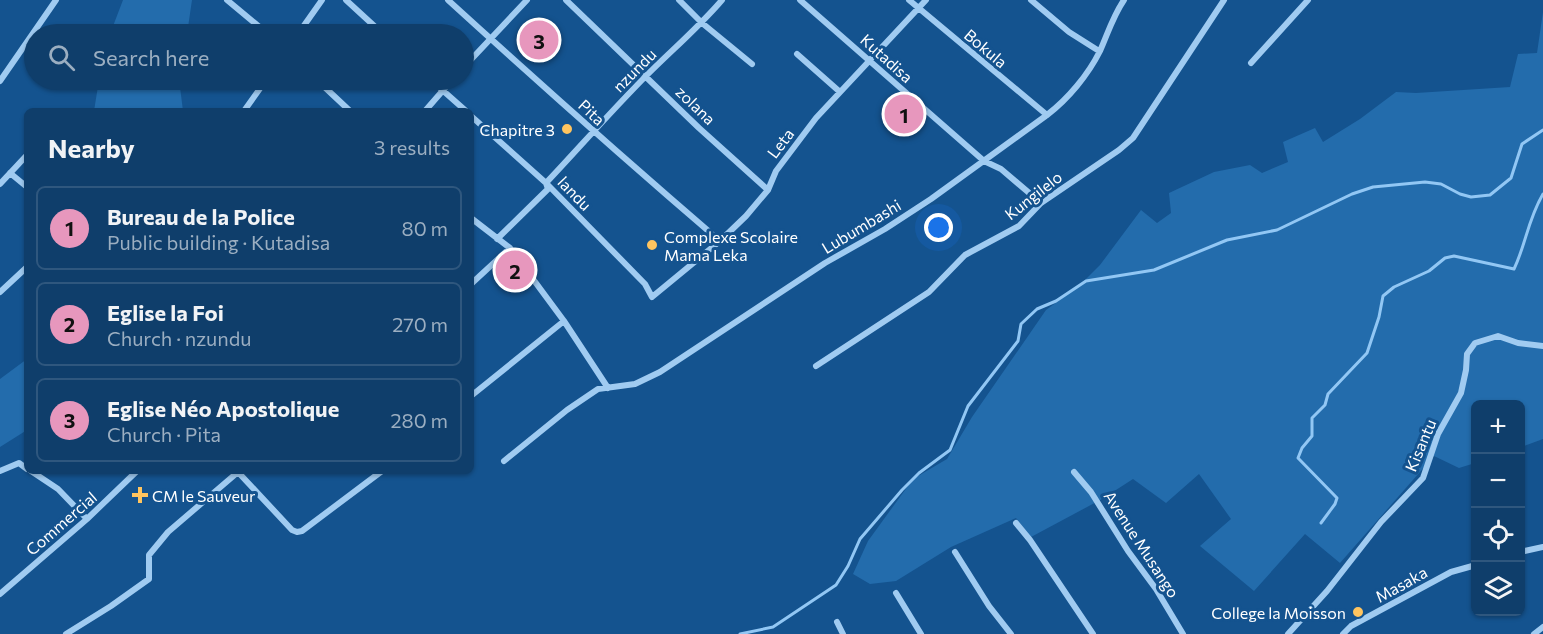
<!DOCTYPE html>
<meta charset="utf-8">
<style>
:root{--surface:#0f3e6b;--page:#1d4973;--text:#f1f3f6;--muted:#9baec1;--line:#2f577e;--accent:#e797bd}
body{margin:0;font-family:Commissioner,sans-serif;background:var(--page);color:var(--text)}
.controls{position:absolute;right:18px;bottom:18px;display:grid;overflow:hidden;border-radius:9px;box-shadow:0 2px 4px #0004}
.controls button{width:54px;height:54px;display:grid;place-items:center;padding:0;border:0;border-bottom:2px solid var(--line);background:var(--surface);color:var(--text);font:30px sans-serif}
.you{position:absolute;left:939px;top:228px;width:21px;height:21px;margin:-15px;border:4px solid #fff;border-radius:50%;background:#1a73e8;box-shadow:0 0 0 9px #1a73e833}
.badge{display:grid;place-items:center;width:39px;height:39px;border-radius:50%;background:var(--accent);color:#111;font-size:20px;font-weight:700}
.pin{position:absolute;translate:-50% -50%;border:3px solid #fff;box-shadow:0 2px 6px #0006}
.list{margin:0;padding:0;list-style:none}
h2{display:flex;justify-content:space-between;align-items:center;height:78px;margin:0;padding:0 24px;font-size:26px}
h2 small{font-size:20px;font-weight:400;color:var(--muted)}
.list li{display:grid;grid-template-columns:39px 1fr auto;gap:18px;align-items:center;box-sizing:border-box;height:84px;margin:0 12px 12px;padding:0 12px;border:2px solid var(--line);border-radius:9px}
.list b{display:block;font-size:22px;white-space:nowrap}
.list p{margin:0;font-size:20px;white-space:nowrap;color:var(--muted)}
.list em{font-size:20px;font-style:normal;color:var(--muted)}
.icon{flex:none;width:33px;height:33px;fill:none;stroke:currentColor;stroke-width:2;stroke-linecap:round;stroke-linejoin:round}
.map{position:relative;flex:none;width:1543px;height:634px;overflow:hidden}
.search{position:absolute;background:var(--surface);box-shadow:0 2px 4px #0004;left:24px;top:24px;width:450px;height:66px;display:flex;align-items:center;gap:15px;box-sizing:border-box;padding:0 21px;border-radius:33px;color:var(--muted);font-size:22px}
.panel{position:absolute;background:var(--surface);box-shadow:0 2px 4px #0004;left:24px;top:108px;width:450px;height:366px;border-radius:9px}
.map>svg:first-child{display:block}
.green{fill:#236cac}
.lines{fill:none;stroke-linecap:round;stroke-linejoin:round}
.stream{stroke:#92c7f4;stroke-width:3}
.street{stroke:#a0cbf1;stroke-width:6}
.poi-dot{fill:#ffc45f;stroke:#14538f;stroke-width:2}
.labels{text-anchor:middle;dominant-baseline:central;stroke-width:6;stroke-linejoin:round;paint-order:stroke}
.street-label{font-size:16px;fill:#fff;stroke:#14538f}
.poi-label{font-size:16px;fill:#fff;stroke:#14538f;text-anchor:end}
</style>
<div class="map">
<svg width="1543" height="634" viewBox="0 0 1543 634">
<rect width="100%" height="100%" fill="#14538f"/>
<path class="green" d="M 123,0 L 192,0 L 187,34 L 110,34 Z
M 1543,12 L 1543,439 L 1521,447 L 1520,404 L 1476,404 L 1475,463 L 1459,468 L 1434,456 L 1340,563 L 1305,534 L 1254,591 L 1200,546 L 1231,519 L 1199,474 L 1166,503 L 1133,479 L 1102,499 L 1031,537 L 1016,518 L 951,547 L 896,581 L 870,584 L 853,574 L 868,541 L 913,479 L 947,459 L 972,417 L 1046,310 L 1080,285 L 1100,265 L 1141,210 L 1157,223 L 1171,213 L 1169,193 L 1214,172 L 1250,165 L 1262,173 L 1288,162 L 1283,142 L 1315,128 L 1323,142 L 1360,119 L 1396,92 L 1416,93 L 1510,87 L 1518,54 L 1537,53 Z
M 99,80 L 181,80 L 180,87 L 183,111 L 94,111 Z
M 27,359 L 27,430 L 0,447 L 0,379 Z"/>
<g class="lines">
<path class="stream" d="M 1321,523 L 1335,504 L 1337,498 L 1298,458 L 1302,448 L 1312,436 L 1312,418 L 1325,405 L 1328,394 L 1367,353 L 1379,317 L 1383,296 L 1394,287 L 1429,271 L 1445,258 L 1454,256 L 1514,269 C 1526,244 1528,219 1543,194
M 740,634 L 773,627 L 836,585 L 848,566 L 860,539 L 902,490 L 919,473 L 950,450 L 968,406 L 1018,341 L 1021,324 L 1037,309 L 1056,301 L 1086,281 L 1154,270 L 1227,240 L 1277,230 L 1352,194 L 1373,187 L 1425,182 L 1441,184 L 1460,194 L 1471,197 L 1490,195 L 1511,178 L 1522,144 L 1543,130"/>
<path class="street" d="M 227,0 L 268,34
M 346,0 L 383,34
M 448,0 C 538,82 628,162 720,241
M 566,0 L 699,128 L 768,190
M 679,0 L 702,23 L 752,64
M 800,0 L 984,161 L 1001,169 L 1041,203
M 909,0 L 1047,115
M 1031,0 L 1069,32 L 1099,51
M 298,34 L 322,0
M 797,54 L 840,92
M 1251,63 L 1308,0
M 464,67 L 527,0
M 317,80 L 350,111
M 431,80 L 466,111
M 0,81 L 56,0
M 244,111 L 266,80
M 425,111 L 452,80
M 471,116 L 546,183 L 645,284 L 652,297 L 720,241 L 746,216 L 768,190 L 776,171 L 816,118 L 926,0
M 10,173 L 27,187
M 0,184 L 27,155
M 471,218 L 510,248 L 564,321 L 608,388
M 497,239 L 548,189 L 546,183 C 580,147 612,110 647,75 C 672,50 699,27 722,0
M 471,284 L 510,248
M 0,292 L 27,267
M 816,366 L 929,292 L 965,255 L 1019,226 L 1041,203 L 1119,150 L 1133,138 L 1224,0
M 471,396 L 564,321
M 504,461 L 567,410 L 598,389 L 635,384 L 660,372 L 825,263 L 885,229 L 931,199 L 1047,115 C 1068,99 1088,75 1100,51 C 1108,33 1113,16 1124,0
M 0,471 L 19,463 L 27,469
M 31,471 L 58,489 L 87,519
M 237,471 L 292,530 L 297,532 L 302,531 L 382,471
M 1074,472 L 1091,492 L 1128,551 L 1156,589 L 1183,634
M 1016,523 L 1030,540 L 1093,634
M 955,552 L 989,606 L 1011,634
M 1520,552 L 1543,547
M 896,593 L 921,634
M 0,594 L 87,519 L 137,471
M 837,622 L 843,634
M 66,634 L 111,606 L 149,579 L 149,555 L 168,532 L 238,472
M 1288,634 L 1327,591 L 1381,522 L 1423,478 L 1438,434 L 1461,393 L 1466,370 L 1467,354 L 1475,343 L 1498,336 L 1518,343 L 1543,346
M 1343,634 L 1351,626 L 1451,572 L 1476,565
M 1534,634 L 1543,627"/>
</g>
<g class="poi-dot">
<circle cx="567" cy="129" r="6"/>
<circle cx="652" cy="245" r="6"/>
<path d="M137 486h6v6h6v6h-6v6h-6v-6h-6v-6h6z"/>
<circle cx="1358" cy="612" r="6"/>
</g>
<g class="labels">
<g class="street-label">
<text transform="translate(986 48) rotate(40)">Bokula</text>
<text transform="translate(887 58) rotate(42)">Kutadisa</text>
<text transform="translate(634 70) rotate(-45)">nzundu</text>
<text transform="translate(696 105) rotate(44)">zolana</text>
<text transform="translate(592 112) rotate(43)">Pita</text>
<text transform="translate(780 143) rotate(-53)">Leta</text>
<text transform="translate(575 193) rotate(46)">landu</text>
<text transform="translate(1033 195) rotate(-38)">Kungilelo</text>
<text transform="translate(861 226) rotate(-31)">Lubumbashi</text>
<text transform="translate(1420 445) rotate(-67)">Kisantu</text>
<text transform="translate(61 523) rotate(-41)">Commercial</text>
<text transform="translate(1142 544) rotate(57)">Avenue Musango</text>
<text transform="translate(1401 584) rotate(-29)">Masaka</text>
</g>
<g class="poi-label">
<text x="555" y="129">Chapitre 3</text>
<text x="664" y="236" text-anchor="start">Complexe Scolaire<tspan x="664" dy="18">Mama Leka</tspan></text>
<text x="152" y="495" text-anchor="start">CM le Sauveur</text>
<text x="1346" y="612">College la Moisson</text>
</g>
</g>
</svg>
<div class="controls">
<button>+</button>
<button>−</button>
<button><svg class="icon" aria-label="locate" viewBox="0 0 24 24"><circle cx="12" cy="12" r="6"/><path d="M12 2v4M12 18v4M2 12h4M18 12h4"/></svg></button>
<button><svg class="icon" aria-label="layers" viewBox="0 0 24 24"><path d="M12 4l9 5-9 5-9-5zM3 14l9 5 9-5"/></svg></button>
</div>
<div class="you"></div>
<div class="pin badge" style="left:904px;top:114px">1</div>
<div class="pin badge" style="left:515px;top:270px">2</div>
<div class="pin badge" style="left:539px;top:40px">3</div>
<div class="search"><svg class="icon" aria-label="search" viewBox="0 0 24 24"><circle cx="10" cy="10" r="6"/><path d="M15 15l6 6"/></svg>Search here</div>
<section class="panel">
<h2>Nearby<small>3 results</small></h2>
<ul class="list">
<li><span class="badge">1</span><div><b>Bureau de la Police</b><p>Public building · Kutadisa</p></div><em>80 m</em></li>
<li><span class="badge">2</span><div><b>Eglise la Foi</b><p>Church · nzundu</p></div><em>270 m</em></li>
<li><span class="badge">3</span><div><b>Eglise Néo Apostolique</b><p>Church · Pita</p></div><em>280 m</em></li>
</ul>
</section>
</div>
